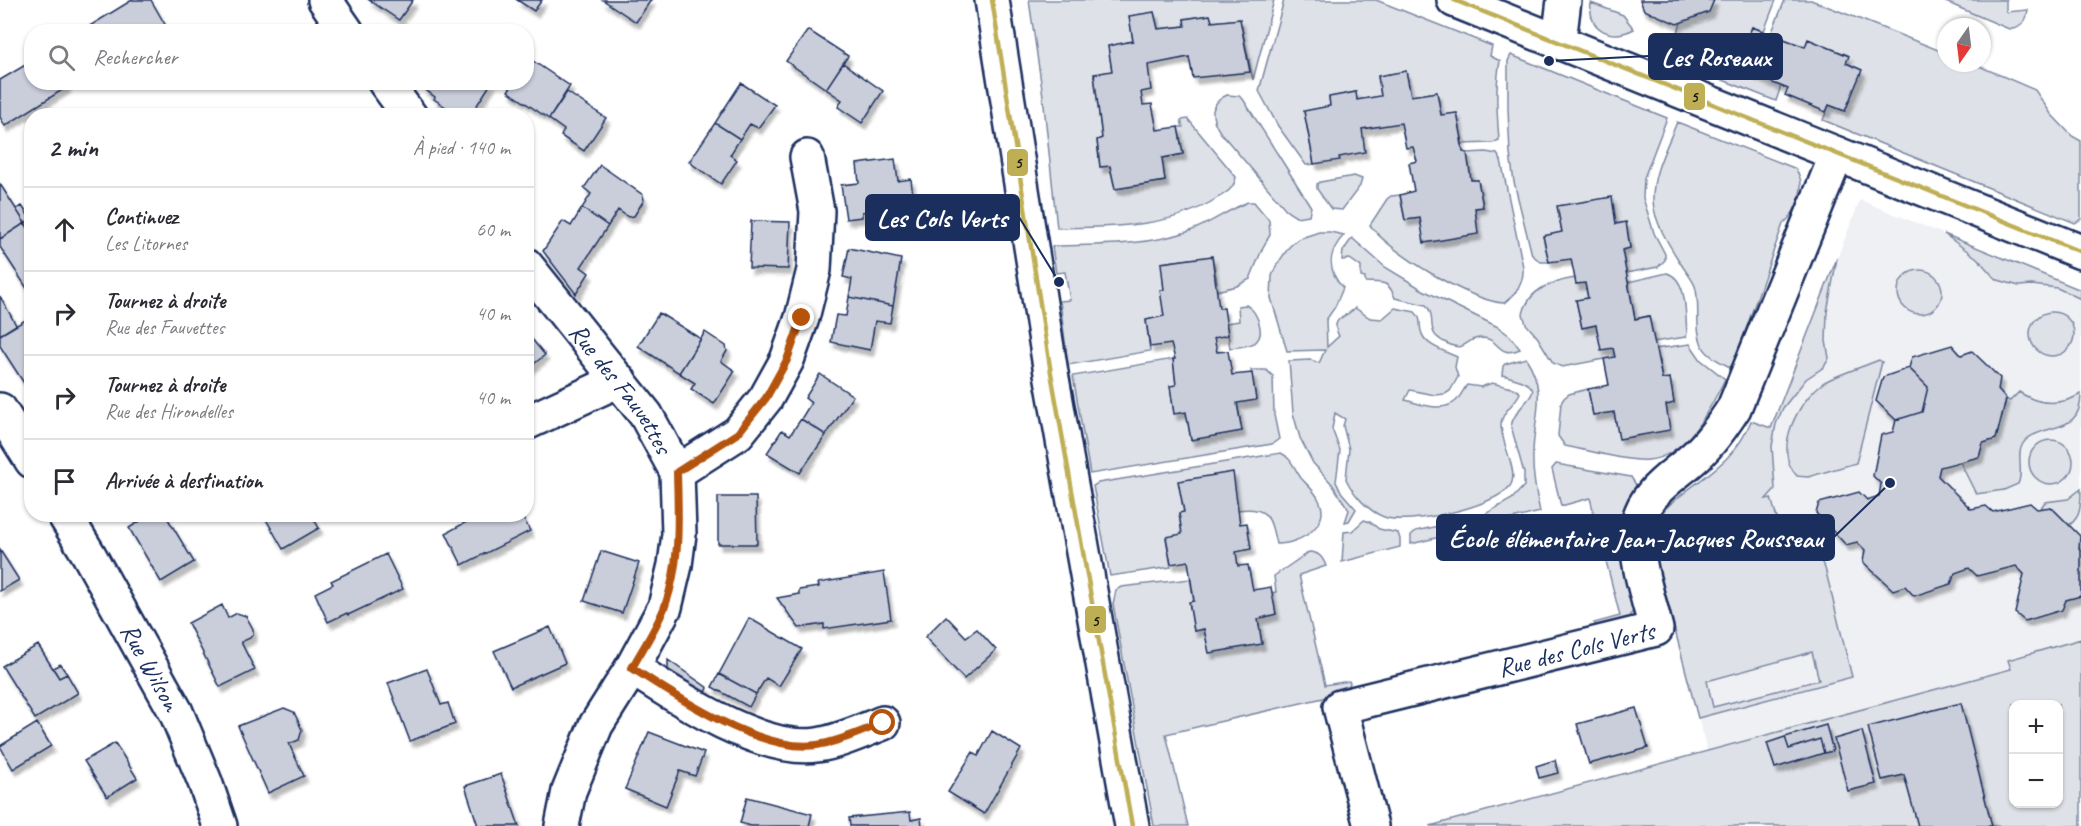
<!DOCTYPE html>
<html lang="fr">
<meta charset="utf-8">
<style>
:root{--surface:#fff;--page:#f7f7f7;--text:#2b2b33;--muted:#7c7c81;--line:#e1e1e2}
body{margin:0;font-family:Caveat,sans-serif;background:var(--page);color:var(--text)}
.controls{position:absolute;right:18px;bottom:18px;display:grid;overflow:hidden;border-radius:12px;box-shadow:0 2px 4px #0004}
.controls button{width:54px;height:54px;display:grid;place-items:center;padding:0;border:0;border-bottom:2px solid var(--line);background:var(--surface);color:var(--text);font:30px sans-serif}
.compass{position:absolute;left:1937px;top:18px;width:54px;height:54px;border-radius:50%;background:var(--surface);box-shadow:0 2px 4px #0004;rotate:194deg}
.stop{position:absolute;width:18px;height:18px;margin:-14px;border:4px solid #b45309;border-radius:50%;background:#fff}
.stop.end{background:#b45309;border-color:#fff;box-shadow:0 2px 6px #0008}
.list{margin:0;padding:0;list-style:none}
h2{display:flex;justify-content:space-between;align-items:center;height:78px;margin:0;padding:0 24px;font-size:26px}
h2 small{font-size:20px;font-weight:400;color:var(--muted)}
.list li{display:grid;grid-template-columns:39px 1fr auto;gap:18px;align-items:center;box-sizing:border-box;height:84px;padding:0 24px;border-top:2px solid var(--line)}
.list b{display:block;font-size:22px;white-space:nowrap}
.list p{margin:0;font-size:20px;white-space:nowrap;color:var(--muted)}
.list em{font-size:20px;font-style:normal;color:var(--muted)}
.icon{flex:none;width:33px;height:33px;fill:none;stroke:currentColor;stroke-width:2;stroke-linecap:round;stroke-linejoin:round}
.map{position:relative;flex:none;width:2081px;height:826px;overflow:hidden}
.search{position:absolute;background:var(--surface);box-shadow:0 2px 4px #0004;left:24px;top:24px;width:510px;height:66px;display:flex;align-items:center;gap:15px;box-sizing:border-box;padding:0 21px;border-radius:24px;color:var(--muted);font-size:22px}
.panel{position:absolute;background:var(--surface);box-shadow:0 2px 4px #0004;left:24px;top:108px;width:510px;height:414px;border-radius:24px}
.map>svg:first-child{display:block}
.built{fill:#eff0f4}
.green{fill:#dee1e7;stroke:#7c88a2;stroke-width:1.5;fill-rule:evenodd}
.building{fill:#caceda;stroke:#1b2f5e;stroke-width:1.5;filter:url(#shadow)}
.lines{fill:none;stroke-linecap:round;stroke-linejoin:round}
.street-casing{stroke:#1b2f5e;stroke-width:38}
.secondary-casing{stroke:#1b2f5e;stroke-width:38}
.street{stroke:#fff;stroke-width:33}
.secondary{stroke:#fff;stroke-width:33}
.bus-1-casing{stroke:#fff;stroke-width:9}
.bus-1{stroke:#beae54;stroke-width:4.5}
.route{stroke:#b45309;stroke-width:8}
.labels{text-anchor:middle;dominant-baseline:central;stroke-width:5;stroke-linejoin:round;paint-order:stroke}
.street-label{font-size:26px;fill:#1b2f5e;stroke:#fff}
.leader{fill:none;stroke:#1b2f5e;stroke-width:2}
.callout-dot{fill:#1b2f5e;stroke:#fff;stroke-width:2}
.callout{fill:#1b2f5e;stroke:#1b2f5e;stroke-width:2}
.callout-label{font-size:27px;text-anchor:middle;font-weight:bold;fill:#fff}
.line-badge{stroke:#fff;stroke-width:2}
.pale-badge-label{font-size:16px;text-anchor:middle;font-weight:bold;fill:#111}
</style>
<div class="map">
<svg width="2081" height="826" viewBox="0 0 2081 826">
<defs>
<filter id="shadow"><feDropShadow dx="3.5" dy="6" stdDeviation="1.5" flood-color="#0004"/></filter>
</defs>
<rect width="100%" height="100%" fill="#fff"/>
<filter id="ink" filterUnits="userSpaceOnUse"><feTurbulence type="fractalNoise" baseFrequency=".0167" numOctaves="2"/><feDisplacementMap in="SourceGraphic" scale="12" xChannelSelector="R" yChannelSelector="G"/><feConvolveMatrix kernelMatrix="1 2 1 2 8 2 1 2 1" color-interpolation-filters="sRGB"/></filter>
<g filter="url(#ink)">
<path class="built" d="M 1860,200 L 2081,290 L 2081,650 L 1707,751 L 1656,558 L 1655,529 L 1658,519 L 1665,509 L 1725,461 L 1739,444 L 1751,421 L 1771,428 Z"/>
<path class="green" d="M 1029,0 L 1274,0 L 1253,80 L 1240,19 L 1212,22 L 1210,15 L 1184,19 L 1185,26 L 1158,29 L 1154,12 L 1129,16 L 1133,41 L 1108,46 L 1112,71 L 1094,74 L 1102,138 L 1097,141 L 1100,167 L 1110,166 L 1115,189 L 1165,181 L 1162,158 L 1183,154 L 1178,127 L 1183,127 L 1181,120 L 1188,119 L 1236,177 C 1234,188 1228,192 1219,197 C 1173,228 1111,227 1057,228 L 1043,96 Z
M 1284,0 L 1376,0 L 1492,46 L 1490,56 L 1500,61 C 1495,87 1497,114 1499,140 L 1493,143 L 1462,144 L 1462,139 L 1457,113 L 1441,115 L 1437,92 L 1411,96 L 1406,71 L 1378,76 L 1381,96 L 1357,100 L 1355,92 L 1329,97 L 1330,106 L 1304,111 L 1314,164 L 1306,165 L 1278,126 L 1259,91 Z
M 1714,0 L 1776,0 L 1764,31 L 1752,27 L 1736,67 L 1781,86 L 1776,101 L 1700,71 L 1688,64 L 1682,55 L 1676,40 L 1681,22 L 1708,12 Z
M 1785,0 L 1811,0 L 1946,53 L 1946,63 L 1972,63 L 2035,90 L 2051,114 L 2072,136 L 2081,141 L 2081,219 L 2075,223 L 1823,120 L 1829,105 L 1845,111 L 1861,70 L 1846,63 L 1848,55 L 1808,40 L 1805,47 L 1771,34 Z
M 1941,0 L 2006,0 L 2006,12 L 2028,10 C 2027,21 2020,30 2009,29 Z
M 1591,3 L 1623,15 L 1634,29 C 1611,41 1588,30 1591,3 Z
M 1511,55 L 1667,118 L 1644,178 L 1643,198 L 1654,233 L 1665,254 L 1665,260 L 1658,267 L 1626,273 L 1622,250 L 1630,248 L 1626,223 L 1616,224 L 1611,197 L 1558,206 L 1562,232 L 1543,236 L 1549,262 L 1541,262 L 1532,255 L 1514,182 L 1510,154 L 1508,109 L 1508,61 Z
M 1227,95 L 1239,96 L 1243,99 L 1311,207 L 1309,215 L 1296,217 L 1288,212 L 1220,132 C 1210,117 1209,103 1227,95 Z
M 1677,122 L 1794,168 C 1809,182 1797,213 1783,224 L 1733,366 L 1730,367 C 1720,362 1707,356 1702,345 C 1694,327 1701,305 1695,286 C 1692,279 1687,273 1683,267 C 1671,248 1654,223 1653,201 C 1652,173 1667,147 1677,122 Z
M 1486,152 L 1497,154 L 1501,160 L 1523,267 C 1524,282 1517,294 1504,303 C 1472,302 1388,252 1370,225 L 1387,199 L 1391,196 L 1400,195 L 1405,220 L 1420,218 L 1425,243 L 1477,234 L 1475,208 L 1483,207 L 1478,180 L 1471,180 L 1467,153 Z
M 1354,176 L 1362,179 L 1360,186 L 1342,210 L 1331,209 L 1317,189 L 1317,184 L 1320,182 Z
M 1248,202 L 1254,202 L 1269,220 L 1270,235 L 1263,247 L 1250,279 L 1237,286 L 1216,291 L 1215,283 L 1217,282 L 1212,256 L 1162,263 L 1164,290 L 1161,290 L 1164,316 L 1146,320 L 1150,351 L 1068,365 L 1060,301 L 1070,300 L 1065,272 L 1056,273 L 1052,246 C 1097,245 1146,246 1190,231 C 1211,223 1228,210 1248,202 Z
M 1319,232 L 1330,232 L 1344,235 C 1327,253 1327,270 1343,288 L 1335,307 L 1326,320 L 1327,347 L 1339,336 C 1329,317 1346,318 1355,308 L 1370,318 L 1382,319 L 1395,308 L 1415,312 C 1422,319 1419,323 1421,331 C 1424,346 1445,351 1457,357 L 1455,367 L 1458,377 L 1450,391 L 1445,394 L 1435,395 L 1410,390 L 1405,400 C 1421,404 1442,413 1456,401 C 1461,396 1463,390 1467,385 L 1481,387 L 1492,383 L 1516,389 L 1520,393 C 1515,404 1502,411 1501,424 C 1500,442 1520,472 1510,486 C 1495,507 1407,526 1384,517 C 1368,511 1353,494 1346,479 L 1349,449 L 1343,426 L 1345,419 L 1335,413 L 1332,429 L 1340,450 L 1336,482 L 1342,493 L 1356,509 L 1349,521 L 1345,522 L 1349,510 L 1332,484 L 1313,463 L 1300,438 L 1293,413 L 1289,361 L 1311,360 L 1319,363 L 1325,350 L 1287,351 L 1271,298 L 1272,276 L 1276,266 L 1289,247 L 1298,239 Z
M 1944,234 L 2081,290 L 2081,299 L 2057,288 L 2032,285 L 2019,286 L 1998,280 L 1992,275 L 1977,258 Z
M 1352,238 L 1385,267 L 1423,290 L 1498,327 L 1510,336 L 1520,349 C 1498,359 1500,339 1483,338 C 1470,338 1471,342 1462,346 C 1455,349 1441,341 1436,336 C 1428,328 1436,316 1426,305 L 1395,298 C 1388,279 1381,283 1365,282 L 1365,278 L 1361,277 L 1361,267 L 1350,259 L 1342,260 L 1343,251 Z
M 1837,258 L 1827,312 L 1826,341 L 1829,358 L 1827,362 L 1824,367 L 1806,379 L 1783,408 L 1776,424 L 1772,446 L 1775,489 L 1766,499 L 1771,498 L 1785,545 C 1803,544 1816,551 1825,568 L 1852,677 L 1698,718 L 1656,558 C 1653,539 1654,525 1665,509 C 1696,479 1734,465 1751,421 L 1771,428 ZM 1812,652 L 1819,680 L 1713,707 L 1707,681 Z
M1898 292a22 22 0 1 1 44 0a22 22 0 1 1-44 0Z
M 1667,273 C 1688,279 1685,315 1687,333 L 1686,337 L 1653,342 L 1649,316 L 1635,319 L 1628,282 Z
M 1575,278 L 1576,284 L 1585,283 L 1588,298 L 1576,300 L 1582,327 L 1596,325 L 1613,348 L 1615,357 L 1562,367 L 1553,363 L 1538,338 L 1526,324 L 1523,314 C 1529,288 1552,282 1575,278 Z
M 1246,305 C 1253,309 1255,313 1258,320 C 1267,345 1249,346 1230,348 L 1226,323 L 1239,321 L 1238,306 Z
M2030 334a22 22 0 1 1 44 0a22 22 0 1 1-44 0Z
M 1690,344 L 1701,360 L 1725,379 C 1710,409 1686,457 1648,460 C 1628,462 1587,450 1565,446 L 1558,436 L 1561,403 L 1564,398 L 1569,394 L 1588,389 L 1593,415 L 1614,412 L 1620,439 L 1669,430 L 1666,405 L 1674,403 L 1670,378 L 1662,379 L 1658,353 L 1655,353 L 1655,349 Z
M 1526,358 C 1548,392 1534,416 1533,452 C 1532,473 1536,492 1540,512 L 1488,525 L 1485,514 L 1512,499 L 1524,486 L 1524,473 L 1511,426 C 1516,399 1562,389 1502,375 L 1503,366 L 1505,364 Z
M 1173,359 L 1176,385 L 1170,386 L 1174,413 L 1186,412 L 1191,440 L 1242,431 L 1237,403 L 1256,400 L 1251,370 L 1266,370 L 1273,376 L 1274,415 L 1279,439 L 1272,444 L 1090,474 L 1073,376 Z
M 1879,360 L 1882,362 L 1856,463 L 1808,477 L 1797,476 C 1772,450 1798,401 1823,383 C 1834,376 1865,366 1879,360 Z
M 2019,392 C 2039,405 2060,406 2081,394 C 2081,435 2048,422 2027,439 C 2013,451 2025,470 2018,484 L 2004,490 L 1976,494 L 1960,462 L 1979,457 L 1983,443 L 1996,439 L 2006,399 L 2010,401 Z
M2029 462a22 22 0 1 1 44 0a22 22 0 1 1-44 0Z
M 1281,453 C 1291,457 1295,470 1301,478 C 1307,485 1315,491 1319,500 C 1329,519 1312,535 1294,541 C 1289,543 1281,544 1276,544 C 1270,518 1269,506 1238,510 L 1232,472 L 1179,481 L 1184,512 L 1179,513 L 1182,534 L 1166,538 L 1171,567 L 1110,576 L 1093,486 L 1098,483 Z
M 1556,464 L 1631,477 L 1636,485 L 1637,607 L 1623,623 L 1599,627 L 1594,623 L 1620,616 L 1590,498 L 1561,506 L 1552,469 Z
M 2081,489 C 2081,504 2081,518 2069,525 L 2051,507 L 2040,509 L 2045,502 L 2068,499 Z
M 1474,518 L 1477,528 L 1411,544 L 1411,535 L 1416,531 Z
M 1364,520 L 1370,522 L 1379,529 L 1398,533 L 1400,539 L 1400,547 L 1342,562 L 1344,532 L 1352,531 Z
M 1309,552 C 1319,552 1323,558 1326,566 L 1299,575 L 1325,685 L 1349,681 L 1350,683 L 1345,693 L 1166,734 L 1188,826 L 1154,826 L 1113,604 L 1116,590 L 1121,587 L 1190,579 L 1194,601 L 1190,602 L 1194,631 L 1204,629 L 1210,653 L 1262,644 L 1258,619 L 1276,614 L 1271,593 L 1276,592 L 1274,576 Z
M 2081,639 L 2081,826 L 1430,826 L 2011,669 L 2008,660 ZM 2014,704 L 2058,704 L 2058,804 L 2014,804 Z"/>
<path class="building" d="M 132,0 L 151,0 L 167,28 L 161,32 L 84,32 L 83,30 Z
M 369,0 L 413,0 L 399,20 Z
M 517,0 L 542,0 L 534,11 Z
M 603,0 L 651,0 L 636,22 Z
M 1640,0 L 1714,0 L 1709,12 L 1677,24 L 1644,10 Z
M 1154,12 L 1158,29 L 1185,26 L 1184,19 L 1210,15 L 1212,22 L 1240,19 L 1250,72 L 1193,78 L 1189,57 L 1148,65 L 1151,90 L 1141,92 L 1143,105 L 1152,104 L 1157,130 L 1178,127 L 1183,154 L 1162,158 L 1165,181 L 1115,189 L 1110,166 L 1100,167 L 1097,140 L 1102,138 L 1094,74 L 1112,71 L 1108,46 L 1133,41 L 1129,16 Z
M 1752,27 L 1805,47 L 1808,39 L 1849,56 L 1846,63 L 1862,70 L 1845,111 L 1829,105 L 1826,112 L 1785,95 L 1788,89 L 1736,68 Z
M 808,30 L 848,56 L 826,89 L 786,61 Z
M 530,59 L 570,86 L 549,119 L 508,91 L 514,82 L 526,82 L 526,64 Z
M 32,61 L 32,82 L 65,82 L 67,87 L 5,126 L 0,117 L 0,80 Z
M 843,63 L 883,91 L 862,123 L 838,107 L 842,100 L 826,89 Z
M 1406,71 L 1411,96 L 1437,92 L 1441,115 L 1457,113 L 1462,139 L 1461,139 L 1463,152 L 1467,153 L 1471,180 L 1478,180 L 1483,207 L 1475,208 L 1478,234 L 1424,243 L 1420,218 L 1405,220 L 1400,195 L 1414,191 L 1409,163 L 1417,161 L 1413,147 L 1406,148 L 1401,123 L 1362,129 L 1365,152 L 1339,157 L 1340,160 L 1314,164 L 1304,111 L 1330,106 L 1329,97 L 1356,92 L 1357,100 L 1381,96 L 1378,76 Z
M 427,82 L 492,82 L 470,116 L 459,116 L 434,99 L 435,97 L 423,88 Z
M 741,83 L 775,105 L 758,128 L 750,124 L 740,139 L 715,123 Z
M 567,92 L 606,118 L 584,151 L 561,136 L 564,130 L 549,119 Z
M 715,123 L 740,139 L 730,155 L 737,160 L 721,184 L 689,162 Z
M 895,159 L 898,181 L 911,179 L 914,205 L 862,212 L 862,217 L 846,219 L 841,185 L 859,183 L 857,164 Z
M 600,165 L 643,195 L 644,200 L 634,216 L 628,217 L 618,210 L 608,226 L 582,208 L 591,194 L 584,188 Z
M 0,184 L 25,223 L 0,239 Z
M 1612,197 L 1616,224 L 1626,222 L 1630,248 L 1622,250 L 1635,319 L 1649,316 L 1662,379 L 1670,378 L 1674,403 L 1666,405 L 1670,430 L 1619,439 L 1614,412 L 1593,415 L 1588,389 L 1609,385 L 1604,359 L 1615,357 L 1613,348 L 1601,350 L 1596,325 L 1582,328 L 1576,300 L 1588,298 L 1585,283 L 1576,284 L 1571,259 L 1549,262 L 1543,236 L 1562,232 L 1557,206 Z
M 22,206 L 28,215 L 32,213 L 32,220 L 25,223 L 16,209 Z
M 582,208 L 608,226 L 581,267 L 589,273 L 576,294 L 543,251 L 563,221 L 571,226 Z
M 751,221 L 790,222 L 788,269 L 749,268 Z
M 25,223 L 32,234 L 32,296 L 0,247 L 0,239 Z
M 849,248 L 901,259 L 893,306 L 849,297 L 852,279 L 843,277 Z
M 1212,256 L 1219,308 L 1224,308 L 1228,335 L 1214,338 L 1217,352 L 1228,351 L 1232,375 L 1252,373 L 1256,400 L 1237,403 L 1242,431 L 1191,440 L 1186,412 L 1174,414 L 1170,386 L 1176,385 L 1173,359 L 1175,359 L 1171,344 L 1150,347 L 1146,320 L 1164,316 L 1160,290 L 1164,290 L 1161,263 Z
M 0,296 L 16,325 L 0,335 Z
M 849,297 L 893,306 L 890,323 L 875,321 L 870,350 L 831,342 L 836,315 L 846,316 Z
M 659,313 L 701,339 L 679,373 L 638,346 Z
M 32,316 L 32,394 L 31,394 L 0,346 L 0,335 Z
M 526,332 L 545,355 L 526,370 Z
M 705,332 L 726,346 L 727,351 L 721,361 L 735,371 L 714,404 L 691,389 L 695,383 L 679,373 Z
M 1952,345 L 1961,355 L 1972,351 L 2000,378 L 1998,390 L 2006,399 L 1996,439 L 1983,443 L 1979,457 L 1940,467 L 1938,476 L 1971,509 L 1986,506 L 1993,512 L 2030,503 L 2037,509 L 2051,507 L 2080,536 L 2079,548 L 2081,551 L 2081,596 L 2066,600 L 2062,610 L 2025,621 L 2015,613 L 2024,574 L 2016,566 L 1977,576 L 1969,568 L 1955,573 L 1951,584 L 1914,596 L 1905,586 L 1893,590 L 1863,562 L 1865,550 L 1857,542 L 1846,545 L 1816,513 L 1819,503 L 1859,492 L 1867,500 L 1879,496 L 1881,484 L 1873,476 L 1881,435 L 1893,432 L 1896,420 L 1922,412 L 1928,387 L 1909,368 L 1912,357 Z
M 1909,368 L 1928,387 L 1922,412 L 1896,420 L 1876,401 L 1883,377 Z
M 820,374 L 853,396 L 826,435 L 801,419 L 811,403 L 805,398 Z
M 801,419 L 826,435 L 800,473 L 767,453 L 782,430 L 790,435 Z
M 1233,472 L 1240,524 L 1247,523 L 1251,549 L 1236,552 L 1238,566 L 1248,565 L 1253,590 L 1271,587 L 1276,614 L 1258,619 L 1262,644 L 1209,653 L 1204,629 L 1194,631 L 1189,602 L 1194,601 L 1188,561 L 1171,564 L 1166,537 L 1182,534 L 1179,513 L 1184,512 L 1178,481 Z
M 718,497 L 756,497 L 757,544 L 718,544 Z
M 151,514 L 165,514 L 194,562 L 161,582 L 129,528 Z
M 263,514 L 311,514 L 319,528 L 283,549 Z
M 481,514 L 521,514 L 530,531 L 462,565 L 446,533 Z
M 0,550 L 19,580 L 0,591 Z
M 601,551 L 639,563 L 622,613 L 584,601 Z
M 386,554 L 403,589 L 348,615 L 347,613 L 328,622 L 315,593 L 333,584 L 331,581 Z
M 884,572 L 891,619 L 824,629 L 824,624 L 799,628 L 777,598 L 799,594 L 799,590 L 819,587 L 818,583 Z
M 222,605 L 228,618 L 237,613 L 246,616 L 253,629 L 253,634 L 250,638 L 241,642 L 255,670 L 220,687 L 188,623 Z
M 946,616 L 966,637 L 977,629 L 996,650 L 964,679 L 925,637 Z
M 749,618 L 802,649 L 779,686 L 766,678 L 756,694 L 719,674 Z
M 550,627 L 565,663 L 511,687 L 494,651 Z
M 38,645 L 59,678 L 67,674 L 78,693 L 35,719 L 2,666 Z
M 668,660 L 708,688 L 703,699 L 668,673 Z
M 60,664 L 67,674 L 59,678 L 53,668 Z
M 427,669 L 441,705 L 448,703 L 455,724 L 410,741 L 388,683 Z
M 719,674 L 756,694 L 749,707 L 712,687 Z
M 1961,703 L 1992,826 L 1918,826 L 1904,775 L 1882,780 L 1868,727 Z
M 284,708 L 294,712 L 302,730 L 299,740 L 289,744 L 304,776 L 268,793 L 238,726 Z
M 1636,708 L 1648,748 L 1589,764 L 1577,724 Z
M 37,723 L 51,746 L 13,769 L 0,746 Z
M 1826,725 L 1833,751 L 1824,753 L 1820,739 L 1789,749 L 1785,737 Z
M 992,731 L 1021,749 L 984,814 L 948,792 L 973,752 L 978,756 Z
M 1862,731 L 1876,784 L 1848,791 L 1834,739 Z
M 649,732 L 704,753 L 695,776 L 680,771 L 666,806 L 625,789 Z
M 1785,737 L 1789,749 L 1820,739 L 1824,753 L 1775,768 L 1767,743 Z
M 115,743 L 137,778 L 107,797 L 84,761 Z
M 1555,760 L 1558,773 L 1539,778 L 1536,766 Z
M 501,774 L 519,826 L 478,826 L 465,786 Z
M 747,797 L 812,814 L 809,826 L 751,826 L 740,823 Z
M 910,812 L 911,820 L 921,818 L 922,826 L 850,826 L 849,818 Z"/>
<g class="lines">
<g class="street-casing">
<g id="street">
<path d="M 325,0 L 347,32"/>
<path d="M 1454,0 L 2081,252"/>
<path d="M 1556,41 L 1561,25 L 1564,0"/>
<path d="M 385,82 L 410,116"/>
<path id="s1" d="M 526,265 L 646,415 L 677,472 L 679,534 L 675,565 L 665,607 L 632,668 L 596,725 L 569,791 L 562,826"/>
<path d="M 0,410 L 32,461"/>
<path d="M 526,423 L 619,380"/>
<path d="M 677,472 L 738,433 L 766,398 L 787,360 L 802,318 L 814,270 L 817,211 L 807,157"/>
<path id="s2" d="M 64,514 L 89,555 L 176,712 L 205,782 L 220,826"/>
<path d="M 632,668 C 678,698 761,753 817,745 C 839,742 862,731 883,723"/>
<path id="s3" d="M 1371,826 L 1340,707 L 1656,629 C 1649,600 1633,554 1638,524 C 1644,491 1675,476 1697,455 C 1712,441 1723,425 1734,408 L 1837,154"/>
</g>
</g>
<g class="secondary-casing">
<path id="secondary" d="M 992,0 L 1051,373 L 1132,826"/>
</g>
<use href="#street" class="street"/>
<use href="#secondary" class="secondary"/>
<g class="bus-1-casing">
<path id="bus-1" d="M 992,0 L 1051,373 L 1132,826
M 1454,0 L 2081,252"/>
</g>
<use href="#bus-1" class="bus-1"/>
</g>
</g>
<g class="lines" filter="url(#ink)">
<path class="route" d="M 802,318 L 787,360 L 766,398 L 738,433 L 677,472 C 678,517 681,562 665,606 C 657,627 643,648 632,668 C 678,698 761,753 817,745 C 839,742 862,731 883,723"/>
</g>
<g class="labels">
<g class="street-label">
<text stroke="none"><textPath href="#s1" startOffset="156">Rue des Fauvettes</textPath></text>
<text stroke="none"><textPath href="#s3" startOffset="366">Rue des Cols Verts</textPath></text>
<text stroke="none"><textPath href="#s2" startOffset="176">Rue Wilson</textPath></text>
</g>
</g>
<path class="leader" d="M1549 61L1649 56M1059 282L1019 217M1890 483L1834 537"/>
<g class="callout-dot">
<circle cx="1549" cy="61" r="6"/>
<circle cx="1059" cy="282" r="6"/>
<circle cx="1890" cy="483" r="6"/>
</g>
<g class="callout">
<rect x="1649" y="34" width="133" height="45" rx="6"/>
<rect x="866" y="195" width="153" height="45" rx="6"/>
<rect x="1437" y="515" width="397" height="45" rx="6"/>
</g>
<g class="callout-label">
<text x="1716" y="66">Les Roseaux</text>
<text x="942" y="227">Les Cols Verts</text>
<text x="1636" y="547">École élémentaire Jean-Jacques Rousseau</text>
</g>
<g class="line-badge">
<rect x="1683" y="82" width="23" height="29" rx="6" fill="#beae54"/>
<rect x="1006" y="148" width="23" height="29" rx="6" fill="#beae54"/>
<rect x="1084" y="605" width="23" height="29" rx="6" fill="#beae54"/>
</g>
<g class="pale-badge-label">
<text x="1694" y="102">5</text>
<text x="1018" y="168">5</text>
<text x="1095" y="626">5</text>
</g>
</svg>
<div class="controls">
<button>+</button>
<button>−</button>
</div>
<svg class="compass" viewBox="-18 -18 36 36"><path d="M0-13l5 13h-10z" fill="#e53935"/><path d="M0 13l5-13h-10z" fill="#7c7c81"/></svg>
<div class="stop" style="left:883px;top:723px"></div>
<div class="stop end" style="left:802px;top:318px"></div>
<div class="search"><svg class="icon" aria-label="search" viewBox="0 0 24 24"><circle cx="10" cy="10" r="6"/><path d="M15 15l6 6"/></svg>Rechercher</div>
<section class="panel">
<h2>2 min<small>À pied · 140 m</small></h2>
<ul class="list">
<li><svg class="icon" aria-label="ahead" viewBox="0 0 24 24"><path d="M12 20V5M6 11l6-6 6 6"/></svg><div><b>Continuez</b><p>Les Litornes</p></div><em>60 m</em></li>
<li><svg class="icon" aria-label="right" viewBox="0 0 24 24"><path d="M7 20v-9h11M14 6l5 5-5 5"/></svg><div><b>Tournez à droite</b><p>Rue des Fauvettes</p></div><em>40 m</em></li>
<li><svg class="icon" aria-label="right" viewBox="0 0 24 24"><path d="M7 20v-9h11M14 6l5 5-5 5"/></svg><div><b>Tournez à droite</b><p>Rue des Hirondelles</p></div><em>40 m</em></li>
<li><svg class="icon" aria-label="arrive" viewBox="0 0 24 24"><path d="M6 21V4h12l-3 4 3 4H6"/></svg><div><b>Arrivée à destination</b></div></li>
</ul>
</section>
</div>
